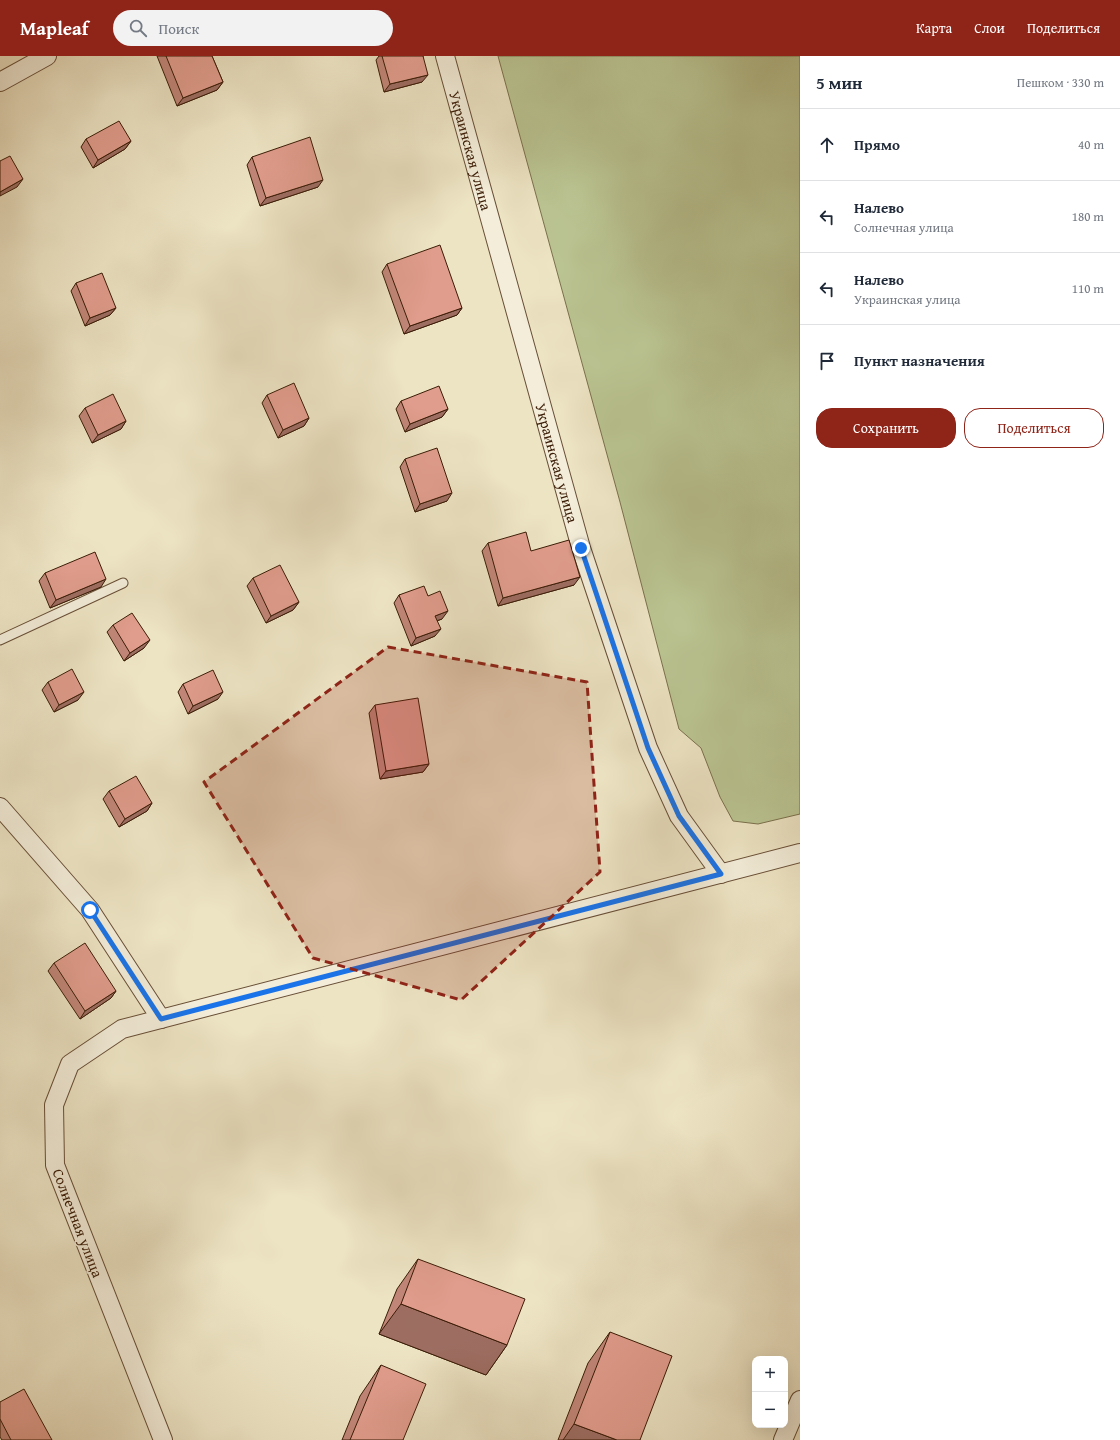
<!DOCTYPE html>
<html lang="ru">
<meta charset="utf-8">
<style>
:root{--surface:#fff;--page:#f2f2f3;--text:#1f2937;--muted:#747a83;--line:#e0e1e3;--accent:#8f2418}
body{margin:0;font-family:"Gentium Book Plus",serif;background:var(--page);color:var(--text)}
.controls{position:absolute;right:12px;bottom:12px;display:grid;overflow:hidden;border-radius:8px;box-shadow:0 4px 16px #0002}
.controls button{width:36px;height:36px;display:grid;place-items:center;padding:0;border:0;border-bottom:1px solid var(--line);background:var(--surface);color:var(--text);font:20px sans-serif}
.stop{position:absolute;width:12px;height:12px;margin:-9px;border:3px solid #1a73e8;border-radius:50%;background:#fff}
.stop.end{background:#1a73e8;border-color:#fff;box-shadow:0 1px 4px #0008}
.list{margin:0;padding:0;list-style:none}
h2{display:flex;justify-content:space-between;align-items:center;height:52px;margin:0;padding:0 16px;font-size:17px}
h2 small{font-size:13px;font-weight:400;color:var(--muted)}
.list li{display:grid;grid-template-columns:26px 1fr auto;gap:12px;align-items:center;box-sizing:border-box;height:72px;padding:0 16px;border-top:1px solid var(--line)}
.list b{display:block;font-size:15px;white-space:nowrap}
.list p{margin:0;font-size:13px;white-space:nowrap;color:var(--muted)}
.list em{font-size:13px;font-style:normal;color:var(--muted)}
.actions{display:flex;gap:8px;padding:12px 16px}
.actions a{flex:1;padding:9px 0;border:1px solid var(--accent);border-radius:16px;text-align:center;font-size:14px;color:var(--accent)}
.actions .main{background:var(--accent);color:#fff}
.icon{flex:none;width:22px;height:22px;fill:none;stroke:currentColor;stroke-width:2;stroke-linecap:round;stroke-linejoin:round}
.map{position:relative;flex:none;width:800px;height:1384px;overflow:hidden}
header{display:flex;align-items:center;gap:24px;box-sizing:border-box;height:56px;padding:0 20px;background:var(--accent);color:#fff}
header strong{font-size:19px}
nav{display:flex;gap:22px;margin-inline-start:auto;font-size:14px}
.search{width:280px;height:36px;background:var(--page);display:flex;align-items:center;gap:10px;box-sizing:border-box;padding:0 14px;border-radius:22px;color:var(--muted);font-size:15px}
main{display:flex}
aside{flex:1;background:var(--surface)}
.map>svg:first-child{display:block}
.green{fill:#bac492;stroke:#7a704c}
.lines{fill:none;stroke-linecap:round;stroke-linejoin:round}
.service-casing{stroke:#684e36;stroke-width:11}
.minor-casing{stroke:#684e36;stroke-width:20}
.service{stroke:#f3edd9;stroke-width:9}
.minor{stroke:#f3edd9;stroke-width:18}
.wall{fill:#c18678;stroke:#3b1c06}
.shaded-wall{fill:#9d6d62;stroke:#3b1c06}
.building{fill:#e09c8c;stroke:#3b1c06}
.route{stroke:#1a73e8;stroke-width:5}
.marked{fill:#8f2418;fill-opacity:0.2;stroke:#8f2418;stroke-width:3;stroke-dasharray:8 5;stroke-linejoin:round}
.labels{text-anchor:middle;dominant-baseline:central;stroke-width:3;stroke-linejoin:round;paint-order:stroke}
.street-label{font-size:15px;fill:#3b1c06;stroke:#f3edd9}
</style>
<header>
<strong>Mapleaf</strong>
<div class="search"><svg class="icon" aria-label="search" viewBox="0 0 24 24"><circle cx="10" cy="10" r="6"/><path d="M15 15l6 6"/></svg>Поиск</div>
<nav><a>Карта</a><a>Слои</a><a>Поделиться</a></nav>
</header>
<main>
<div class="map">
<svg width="800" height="1384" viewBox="0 0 800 1384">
<rect width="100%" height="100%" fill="#ede4c4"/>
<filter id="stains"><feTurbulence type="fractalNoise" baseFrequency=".005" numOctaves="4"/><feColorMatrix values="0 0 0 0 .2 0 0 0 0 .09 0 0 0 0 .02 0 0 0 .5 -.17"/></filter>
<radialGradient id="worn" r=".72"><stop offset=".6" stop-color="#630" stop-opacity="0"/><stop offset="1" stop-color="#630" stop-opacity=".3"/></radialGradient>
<path class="green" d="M 498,0 L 800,0 L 800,758 L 758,768 L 733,765 L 720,741 L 701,692 L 679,673 L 620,446 Z"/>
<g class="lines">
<g class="service-casing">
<path id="service" d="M 0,584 L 123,527"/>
</g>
<g class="minor-casing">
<g id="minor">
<path id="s1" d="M 445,0 L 581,492 L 648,692 L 679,760 L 721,818"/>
<path d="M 0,26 L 47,0"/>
<path d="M 0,751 L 90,854 L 161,963"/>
<path d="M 163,1384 L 55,1109 L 54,1049 L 70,1008 L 122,973 L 800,797"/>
<path d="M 783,1384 L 800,1344"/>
</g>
</g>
<use href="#service" class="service"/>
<use href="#minor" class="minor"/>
</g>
<path class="wall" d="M 157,0 L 212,0 L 223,26 L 217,34 L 177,50 Z
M 379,0 L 423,0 L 422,26 L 384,36 L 376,4 Z
M 86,83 L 131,85 L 125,93 L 93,112 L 81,91 Z
M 252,101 L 318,131 L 260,150 L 247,109 Z
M 387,208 L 462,252 L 457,259 L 404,278 L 382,216 Z
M 76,227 L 116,252 L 110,259 L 85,270 L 71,235 Z
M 267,339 L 309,362 L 304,370 L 278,382 L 262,347 Z
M 401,345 L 448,353 L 442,361 L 405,376 L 396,353 Z
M 85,352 L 126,365 L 121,373 L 92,387 L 79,360 Z
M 405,403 L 447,445 L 415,456 L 400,411 Z
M 488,487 L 531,495 L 574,529 L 498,550 L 482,495 Z
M 45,517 L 101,531 L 50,552 L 39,525 Z
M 253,522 L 299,546 L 293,554 L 266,567 L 247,530 Z
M 399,539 L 428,540 L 442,563 L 437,565 L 435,580 L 411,590 L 394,547 Z
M 113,569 L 144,592 L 124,605 L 107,576 Z
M 48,626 L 78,644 L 54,656 L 42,634 Z
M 183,628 L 218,643 L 188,658 L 178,636 Z
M 375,649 L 429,708 L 423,716 L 380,723 L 369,657 Z
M 109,735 L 152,747 L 147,755 L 119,771 L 103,743 Z
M 54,907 L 116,935 L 111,942 L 80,963 L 48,915 Z
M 418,1203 L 507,1289 L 486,1319 L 379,1278 L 397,1233 Z
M 610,1276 L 640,1384 L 558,1384 L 588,1307 Z
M 381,1309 L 403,1384 L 342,1384 L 360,1340 Z
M 0,1346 L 52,1384 L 2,1384 L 0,1381 Z"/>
<path class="shaded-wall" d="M 428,19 L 422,26 L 384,36 L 390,28 Z
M 223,26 L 217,34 L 177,50 L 183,42 Z
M 131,85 L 125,93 L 93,112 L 98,104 Z
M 23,123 L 17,131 L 0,140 L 0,136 Z
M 323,124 L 318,131 L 260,150 L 266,142 Z
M 116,252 L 110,259 L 85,270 L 90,262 Z
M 462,252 L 457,259 L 404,278 L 410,270 Z
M 448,353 L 442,361 L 405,376 L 410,368 Z
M 309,362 L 304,370 L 278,382 L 283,374 Z
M 126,365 L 121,373 L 92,387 L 98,379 Z
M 452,437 L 447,445 L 415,456 L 420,448 Z
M 580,521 L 574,529 L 498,550 L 503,542 Z
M 106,523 L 101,531 L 50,552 L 56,544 Z
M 299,546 L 293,554 L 266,567 L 271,560 Z
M 448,555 L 442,563 L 430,567 L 435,560 Z
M 441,573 L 435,580 L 411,590 L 416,582 Z
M 150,584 L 144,592 L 124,605 L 130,597 Z
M 84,636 L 78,644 L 54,656 L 59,649 Z
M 223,636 L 218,643 L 188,658 L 193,650 Z
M 429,708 L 423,716 L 380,723 L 386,715 Z
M 152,747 L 147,755 L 119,771 L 125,763 Z
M 116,935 L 111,942 L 80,963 L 85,955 Z
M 401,1248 L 507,1289 L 486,1319 L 379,1278 Z
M 574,1368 L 617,1384 L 563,1384 Z"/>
<path class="building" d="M 166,0 L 212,0 L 223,26 L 183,42 Z
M 382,0 L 423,0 L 428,19 L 390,28 Z
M 119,65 L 131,85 L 98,104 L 86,83 Z
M 310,81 L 323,124 L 266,142 L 252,101 Z
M 10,100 L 23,123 L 0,136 L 0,105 Z
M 440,189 L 462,252 L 410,270 L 387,208 Z
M 102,217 L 116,252 L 90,262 L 76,227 Z
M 294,327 L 309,362 L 283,374 L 267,339 Z
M 439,330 L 448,353 L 410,368 L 401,345 Z
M 113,338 L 126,365 L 98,379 L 85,352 Z
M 437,392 L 452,437 L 420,448 L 405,403 Z
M 526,476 L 531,495 L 569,484 L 580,521 L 503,542 L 488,487 Z
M 95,496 L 106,523 L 56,544 L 45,517 Z
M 280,509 L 299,546 L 271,560 L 253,522 Z
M 424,530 L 428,540 L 440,535 L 448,555 L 435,560 L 441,573 L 416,582 L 399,539 Z
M 132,557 L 150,584 L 130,597 L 113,569 Z
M 72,613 L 84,636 L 59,649 L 48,626 Z
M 213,614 L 223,636 L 193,650 L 183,628 Z
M 418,642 L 429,708 L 386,715 L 375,649 Z
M 136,720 L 152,747 L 125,763 L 109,735 Z
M 85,887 L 116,935 L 85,955 L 54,907 Z
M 418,1203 L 525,1243 L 507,1289 L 401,1248 Z
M 610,1276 L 672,1300 L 640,1384 L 617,1384 L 574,1368 Z
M 381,1309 L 426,1328 L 403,1384 L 350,1384 Z
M 24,1333 L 52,1384 L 11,1384 L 0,1363 L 0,1346 Z"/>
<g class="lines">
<path class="route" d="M 90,854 L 161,963 L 721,818 L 679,760 L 648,692 L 581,492"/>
</g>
<path class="marked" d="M 388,591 L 587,626 L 600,816 L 461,944 L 313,902 L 204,726 Z"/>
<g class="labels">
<g class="street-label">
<text stroke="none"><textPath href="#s1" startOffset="98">Украинская улица</textPath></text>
<text stroke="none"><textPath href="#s1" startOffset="422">Украинская улица</textPath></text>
<text transform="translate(78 1167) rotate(69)">Солнечная улица</text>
</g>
</g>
<rect width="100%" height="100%" filter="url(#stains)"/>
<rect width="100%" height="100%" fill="url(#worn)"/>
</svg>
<div class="controls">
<button>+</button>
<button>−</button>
</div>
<div class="stop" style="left:90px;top:854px"></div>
<div class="stop end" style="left:581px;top:492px"></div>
</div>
<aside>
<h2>5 мин<small>Пешком · 330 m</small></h2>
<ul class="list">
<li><svg class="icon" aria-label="ahead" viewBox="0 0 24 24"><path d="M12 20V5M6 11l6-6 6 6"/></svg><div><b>Прямо</b></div><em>40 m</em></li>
<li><svg class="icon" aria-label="left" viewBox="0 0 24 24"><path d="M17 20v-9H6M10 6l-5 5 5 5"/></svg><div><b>Налево</b><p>Солнечная улица</p></div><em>180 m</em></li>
<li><svg class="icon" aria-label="left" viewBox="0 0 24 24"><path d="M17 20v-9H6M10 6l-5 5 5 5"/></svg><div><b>Налево</b><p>Украинская улица</p></div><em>110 m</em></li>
<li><svg class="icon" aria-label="arrive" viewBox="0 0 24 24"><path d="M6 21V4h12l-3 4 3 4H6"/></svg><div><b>Пункт назначения</b></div></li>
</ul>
<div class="actions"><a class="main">Сохранить</a><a>Поделиться</a></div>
</aside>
</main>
